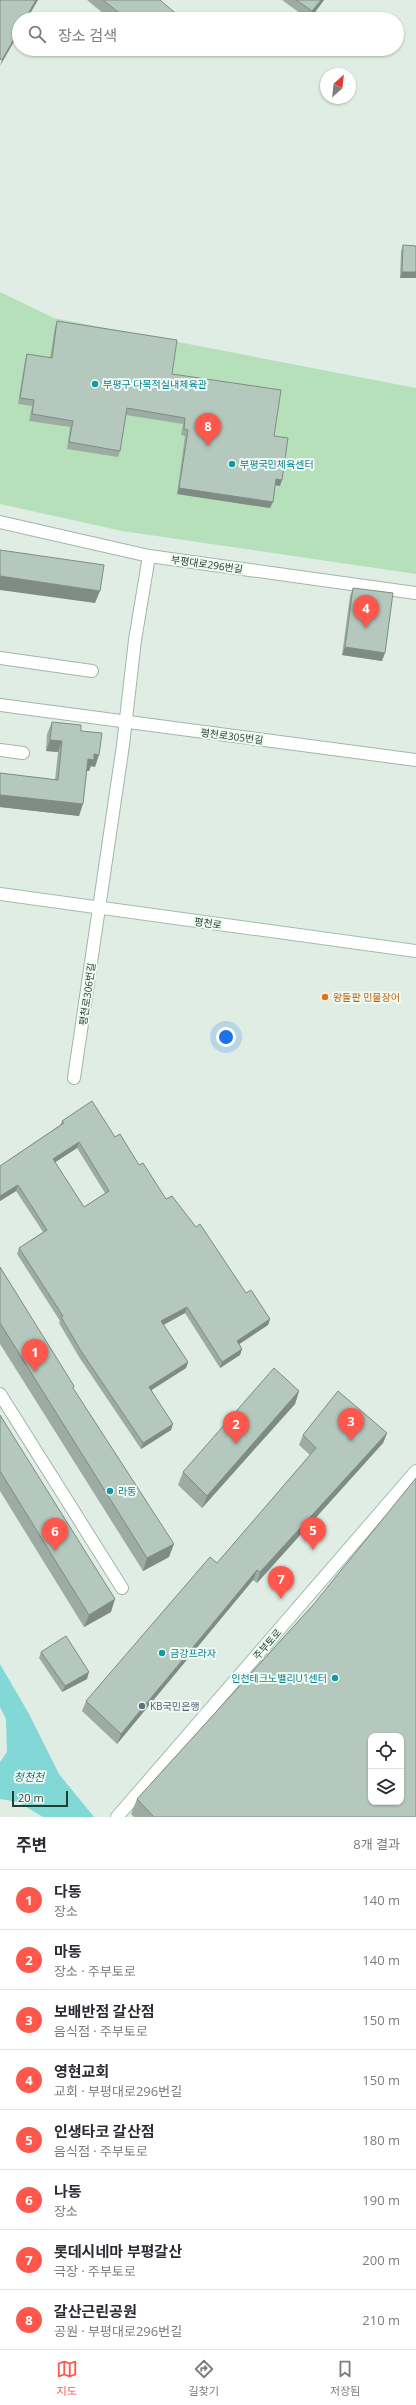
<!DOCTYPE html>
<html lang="ko">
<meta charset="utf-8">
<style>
:root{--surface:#fff;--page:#f2f2f3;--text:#2b2b33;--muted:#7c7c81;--line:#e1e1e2;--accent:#ff574c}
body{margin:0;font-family:"Open Sans","Noto Sans KR",sans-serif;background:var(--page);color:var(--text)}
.controls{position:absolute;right:12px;bottom:12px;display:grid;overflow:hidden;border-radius:8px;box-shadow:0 1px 3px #0004}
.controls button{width:36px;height:36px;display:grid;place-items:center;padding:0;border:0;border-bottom:1px solid var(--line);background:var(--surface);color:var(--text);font:20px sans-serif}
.compass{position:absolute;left:320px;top:68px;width:36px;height:36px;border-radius:50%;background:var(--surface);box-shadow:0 1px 3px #0004;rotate:27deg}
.scale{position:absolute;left:12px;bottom:10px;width:56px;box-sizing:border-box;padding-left:4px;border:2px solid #1f3f30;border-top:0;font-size:11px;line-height:14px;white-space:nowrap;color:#1f3f30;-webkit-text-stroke:3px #f1f9f3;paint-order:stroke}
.you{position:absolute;left:226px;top:1037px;width:14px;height:14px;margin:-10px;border:3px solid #fff;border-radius:50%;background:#1a73e8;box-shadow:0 0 0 6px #1a73e833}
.badge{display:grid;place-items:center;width:26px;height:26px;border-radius:50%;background:var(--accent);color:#fff;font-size:13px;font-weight:700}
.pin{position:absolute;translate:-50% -33px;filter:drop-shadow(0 1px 2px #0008)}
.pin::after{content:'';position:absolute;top:21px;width:14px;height:12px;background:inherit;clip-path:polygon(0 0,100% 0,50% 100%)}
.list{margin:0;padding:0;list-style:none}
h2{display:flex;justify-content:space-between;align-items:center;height:52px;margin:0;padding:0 16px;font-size:17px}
h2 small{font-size:13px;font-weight:400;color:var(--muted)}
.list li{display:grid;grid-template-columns:26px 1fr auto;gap:12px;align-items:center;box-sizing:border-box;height:60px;padding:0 16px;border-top:1px solid var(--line)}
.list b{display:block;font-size:15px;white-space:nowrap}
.list p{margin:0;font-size:13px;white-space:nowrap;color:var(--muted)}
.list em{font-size:13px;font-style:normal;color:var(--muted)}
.icon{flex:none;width:22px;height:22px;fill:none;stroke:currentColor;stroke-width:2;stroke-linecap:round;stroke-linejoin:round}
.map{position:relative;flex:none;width:416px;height:1817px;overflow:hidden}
.search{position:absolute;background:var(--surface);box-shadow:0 1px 3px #0004;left:12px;right:12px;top:12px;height:44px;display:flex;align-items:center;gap:10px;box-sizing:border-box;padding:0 14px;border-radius:22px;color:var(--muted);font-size:15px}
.sheet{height:532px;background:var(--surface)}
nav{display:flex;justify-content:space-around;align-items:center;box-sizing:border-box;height:56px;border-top:1px solid var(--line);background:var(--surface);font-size:11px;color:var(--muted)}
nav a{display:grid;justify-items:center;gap:2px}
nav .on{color:var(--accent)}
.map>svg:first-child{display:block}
.green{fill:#b6e0ba}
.water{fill:#81d8d6}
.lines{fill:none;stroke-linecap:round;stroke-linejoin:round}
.minor-casing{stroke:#a2b5ab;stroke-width:14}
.secondary-casing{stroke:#a0bdad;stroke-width:14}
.minor{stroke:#fff;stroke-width:12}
.secondary{stroke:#fff;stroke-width:12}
.wall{fill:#9caca3;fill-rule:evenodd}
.shaded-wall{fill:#7f8c84}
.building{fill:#b5c8bd;stroke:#7f8c84;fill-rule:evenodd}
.culture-dot{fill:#0f9aa8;stroke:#f1f9f3;stroke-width:1.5}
.food-dot{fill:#e8710a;stroke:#f1f9f3;stroke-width:1.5}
.service-dot{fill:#5c6f8a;stroke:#f1f9f3;stroke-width:1.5}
.labels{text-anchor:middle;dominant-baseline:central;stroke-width:4;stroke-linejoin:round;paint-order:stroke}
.culture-label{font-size:10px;fill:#0d838f;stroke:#f1f9f3;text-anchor:start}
.street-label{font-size:10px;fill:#1f3f30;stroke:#f1f9f3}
.food-label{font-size:10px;fill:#c56008;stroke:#f1f9f3;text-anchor:start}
.service-label{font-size:10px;fill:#4e5e75;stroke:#f1f9f3;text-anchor:start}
.water-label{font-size:11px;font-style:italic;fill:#127c7a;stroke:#f1f9f3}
</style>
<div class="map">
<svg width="416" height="1817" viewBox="0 0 416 1817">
<rect width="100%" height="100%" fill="#e0ede5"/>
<path class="green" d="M 0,292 L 54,318 L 416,388 L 416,574 L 122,531 L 0,504 Z"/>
<path class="water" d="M 0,1664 L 29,1714 L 59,1774 L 94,1817 L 43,1817 L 18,1802 L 0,1799 L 0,1762 L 7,1752 L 6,1719 L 0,1707 Z"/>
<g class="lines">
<g class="minor-casing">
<path id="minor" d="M 0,522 L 149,556 L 416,593
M 0,658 L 92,671
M 0,705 L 416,760
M 0,750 L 23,753
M 74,1078 L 123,745 L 135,640 L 149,556
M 0,1394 L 122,1588"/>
</g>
<g class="secondary-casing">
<path id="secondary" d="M 0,894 L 416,951
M 117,1817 L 416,1471"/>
</g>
<use href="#minor" class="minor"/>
<use href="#secondary" class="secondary"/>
</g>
<path class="wall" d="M 87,0 L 160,0 L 180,19 L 110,19 Z
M 282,0 L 324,0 L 310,19 L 308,19 Z
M 147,49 L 158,49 L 154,55 Z
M 403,245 L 416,246 L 416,278 L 400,278 L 401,251 Z
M 57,321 L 172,374 L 274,436 L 280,486 L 275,485 L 270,508 L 177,494 L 185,436 L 181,435 L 183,424 L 126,415 L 120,451 L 118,457 L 67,449 L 70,427 L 29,421 L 32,406 L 18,404 L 25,360 L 27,354 L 50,358 L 55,327 Z
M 353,588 L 382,661 L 342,655 L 350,596 Z
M 52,722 L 81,731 L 95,767 L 91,766 L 89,771 L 87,771 L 79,816 L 0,807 L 0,773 L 55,780 L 58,752 L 46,751 L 47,734 Z
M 62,1121 L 115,1137 L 166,1199 L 246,1293 L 270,1319 L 268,1325 L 239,1344 L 242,1349 L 240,1355 L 220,1368 L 185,1313 L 164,1325 L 188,1362 L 186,1368 L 151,1390 L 171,1430 L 141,1449 L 79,1357 L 59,1323 L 60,1321 L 17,1254 L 19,1248 L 43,1232 L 16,1191 L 0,1201 L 0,1166 L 60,1125 ZM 77,1148 L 105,1193 L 84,1207 L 55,1162 Z
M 0,1267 L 169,1557 L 143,1571 L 0,1344 Z
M 299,1391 L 295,1404 L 202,1508 L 178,1485 L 183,1472 Z
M 0,1415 L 111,1612 L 84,1627 L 0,1491 Z
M 387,1433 L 383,1443 L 257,1583 L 253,1580 L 117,1744 L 82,1711 L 86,1701 L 217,1563 L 310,1455 L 299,1445 L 303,1435 Z
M 313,1605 L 416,1817 L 134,1817 L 131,1814 L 137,1799 Z
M 41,1652 L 87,1679 L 62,1692 L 39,1658 Z"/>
<path class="shaded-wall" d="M 36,0 L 38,0 L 27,19 L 25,19 Z
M 321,0 L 324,0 L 310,19 L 312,11 Z
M 19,30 L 19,33 L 0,66 L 2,60 Z
M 156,49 L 158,49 L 154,55 Z
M 402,272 L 416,272 L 416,278 L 400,278 Z
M 276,479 L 282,480 L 280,486 L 274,485 Z
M 179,488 L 273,502 L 270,508 L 177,494 Z
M 0,576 L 100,591 L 95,603 L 0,590 Z
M 345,647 L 385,653 L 382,661 L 342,655 Z
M 50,740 L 62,741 L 58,752 L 46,751 Z
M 94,754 L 99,755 L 95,767 L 91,766 L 89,771 L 84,771 L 88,759 Z
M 0,795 L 83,804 L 79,816 L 0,807 Z
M 79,1142 L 77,1148 L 51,1165 L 53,1159 Z
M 18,1185 L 16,1191 L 0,1201 L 0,1196 Z
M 187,1307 L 185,1313 L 159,1327 L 161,1321 Z
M 270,1319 L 268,1325 L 235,1347 L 237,1341 Z
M 242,1349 L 240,1355 L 220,1368 L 222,1362 Z
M 188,1362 L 186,1368 L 147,1393 L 149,1387 Z
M 299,1391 L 295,1404 L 202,1508 L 207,1496 Z
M 173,1424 L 171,1430 L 141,1449 L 143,1443 Z
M 387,1433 L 383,1443 L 257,1583 L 260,1572 Z
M 174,1544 L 169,1557 L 143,1571 L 147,1558 Z
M 257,1570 L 253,1580 L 117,1744 L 121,1734 Z
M 115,1599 L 111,1612 L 84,1627 L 89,1615 Z
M 89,1672 L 87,1679 L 62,1692 L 65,1686 Z"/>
<path class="building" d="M 0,0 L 36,0 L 25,19 L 19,19 L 19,30 L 2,60 L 0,59 Z
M 103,0 L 160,0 L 180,17 L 179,19 L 127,19 Z
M 296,0 L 321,0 L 312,11 Z
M 403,245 L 416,246 L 416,272 L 402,272 Z
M 57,321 L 177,340 L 172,374 L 281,390 L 274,436 L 288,438 L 282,480 L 276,479 L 273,502 L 179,488 L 188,430 L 184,429 L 185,418 L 127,408 L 120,451 L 69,442 L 73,421 L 32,414 L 34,400 L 20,398 L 27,354 L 52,358 Z
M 0,550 L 104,565 L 100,591 L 0,576 Z
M 353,588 L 393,593 L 385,653 L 345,647 Z
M 52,722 L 81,725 L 81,731 L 102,733 L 99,755 L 94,754 L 94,760 L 88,759 L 83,804 L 0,795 L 0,773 L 58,780 L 62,741 L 50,740 Z
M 92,1101 L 115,1137 L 120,1134 L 139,1165 L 143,1163 L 166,1199 L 172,1196 L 196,1227 L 200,1224 L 246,1293 L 251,1290 L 270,1319 L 237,1341 L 242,1349 L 222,1362 L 187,1307 L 161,1321 L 188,1362 L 149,1387 L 173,1424 L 143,1443 L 81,1351 L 61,1317 L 63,1316 L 19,1248 L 47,1230 L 18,1185 L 0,1196 L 0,1166 L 64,1123 L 62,1121 ZM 79,1142 L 109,1191 L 84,1207 L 53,1159 Z
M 0,1267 L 74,1386 L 73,1388 L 174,1544 L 147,1558 L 0,1323 Z
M 274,1368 L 299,1391 L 207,1496 L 183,1472 Z
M 338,1391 L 387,1433 L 260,1572 L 257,1570 L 121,1734 L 86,1701 L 210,1557 L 217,1563 L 316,1448 L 303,1435 Z
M 0,1415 L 115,1599 L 89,1615 L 0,1471 Z
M 416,1478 L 416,1817 L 154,1817 L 137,1799 L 313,1605 ZM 371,1736 L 401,1736 L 401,1802 L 371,1802 Z
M 66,1636 L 89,1672 L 65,1686 L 41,1652 Z"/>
<g class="culture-dot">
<circle cx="95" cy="384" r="4"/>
<circle cx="232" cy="464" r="4"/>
<circle cx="110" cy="1491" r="4"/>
<circle cx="162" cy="1653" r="4"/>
<circle cx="335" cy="1678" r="4"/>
</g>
<circle class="food-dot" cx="325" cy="997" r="4"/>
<circle class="service-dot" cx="142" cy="1706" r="4"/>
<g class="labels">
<g class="culture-label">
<text x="103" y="384">부평구 다목적실내체육관</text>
<text x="240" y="464">부평국민체육센터</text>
<text x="118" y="1491">라동</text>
<text x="170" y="1653">금강프라자</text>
<text x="327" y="1678" text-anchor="end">인천테크노밸리U1센터</text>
</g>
<g class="street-label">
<text transform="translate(207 564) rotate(8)">부평대로296번길</text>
<text transform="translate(232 736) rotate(7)">평천로305번길</text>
<text transform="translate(208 923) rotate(8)">평천로</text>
<text transform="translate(87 994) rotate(-82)">평천로306번길</text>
<text transform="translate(267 1644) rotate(-49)">주부토로</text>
</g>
<g class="food-label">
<text x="333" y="997">왕돌판 민물장어</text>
</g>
<g class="service-label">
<text x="150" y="1706">KB국민은행</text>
</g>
<g class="water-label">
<text x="29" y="1776">청천천</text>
</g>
</g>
</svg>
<div class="controls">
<button><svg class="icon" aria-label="locate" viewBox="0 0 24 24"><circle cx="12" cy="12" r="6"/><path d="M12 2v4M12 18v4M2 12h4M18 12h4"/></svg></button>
<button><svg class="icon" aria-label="layers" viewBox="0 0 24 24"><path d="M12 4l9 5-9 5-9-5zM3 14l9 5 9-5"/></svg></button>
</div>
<svg class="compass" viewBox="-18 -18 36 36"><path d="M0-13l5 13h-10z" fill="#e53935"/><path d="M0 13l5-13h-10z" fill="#7c7c81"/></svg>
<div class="scale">20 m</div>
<div class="you"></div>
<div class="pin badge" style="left:35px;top:1372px">1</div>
<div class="pin badge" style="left:236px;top:1444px">2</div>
<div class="pin badge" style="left:351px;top:1441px">3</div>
<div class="pin badge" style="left:366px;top:628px">4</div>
<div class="pin badge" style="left:313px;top:1550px">5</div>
<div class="pin badge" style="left:55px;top:1551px">6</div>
<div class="pin badge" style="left:281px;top:1599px">7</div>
<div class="pin badge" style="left:208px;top:446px">8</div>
<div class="search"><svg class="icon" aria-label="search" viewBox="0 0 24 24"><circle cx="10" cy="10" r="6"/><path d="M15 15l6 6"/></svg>장소 검색</div>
</div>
<section class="sheet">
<h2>주변<small>8개 결과</small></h2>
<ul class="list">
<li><span class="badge">1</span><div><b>다동</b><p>장소</p></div><em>140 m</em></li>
<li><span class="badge">2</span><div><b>마동</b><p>장소 · 주부토로</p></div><em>140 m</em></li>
<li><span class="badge">3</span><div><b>보배반점 갈산점</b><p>음식점 · 주부토로</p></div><em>150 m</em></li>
<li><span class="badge">4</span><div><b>영현교회</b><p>교회 · 부평대로296번길</p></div><em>150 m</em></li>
<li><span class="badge">5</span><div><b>인생타코 갈산점</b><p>음식점 · 주부토로</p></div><em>180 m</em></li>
<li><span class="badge">6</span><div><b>나동</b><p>장소</p></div><em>190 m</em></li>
<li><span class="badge">7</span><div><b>롯데시네마 부평갈산</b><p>극장 · 주부토로</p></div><em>200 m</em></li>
<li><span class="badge">8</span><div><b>갈산근린공원</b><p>공원 · 부평대로296번길</p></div><em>210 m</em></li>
</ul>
</section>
<nav>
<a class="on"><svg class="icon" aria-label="map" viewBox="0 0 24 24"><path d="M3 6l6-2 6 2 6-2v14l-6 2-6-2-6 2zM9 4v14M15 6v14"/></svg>지도</a>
<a><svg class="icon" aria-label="directions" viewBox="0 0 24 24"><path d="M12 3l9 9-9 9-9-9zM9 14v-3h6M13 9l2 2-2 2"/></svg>길찾기</a>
<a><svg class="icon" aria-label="saved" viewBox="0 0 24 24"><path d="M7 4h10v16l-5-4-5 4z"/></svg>저장됨</a>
</nav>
